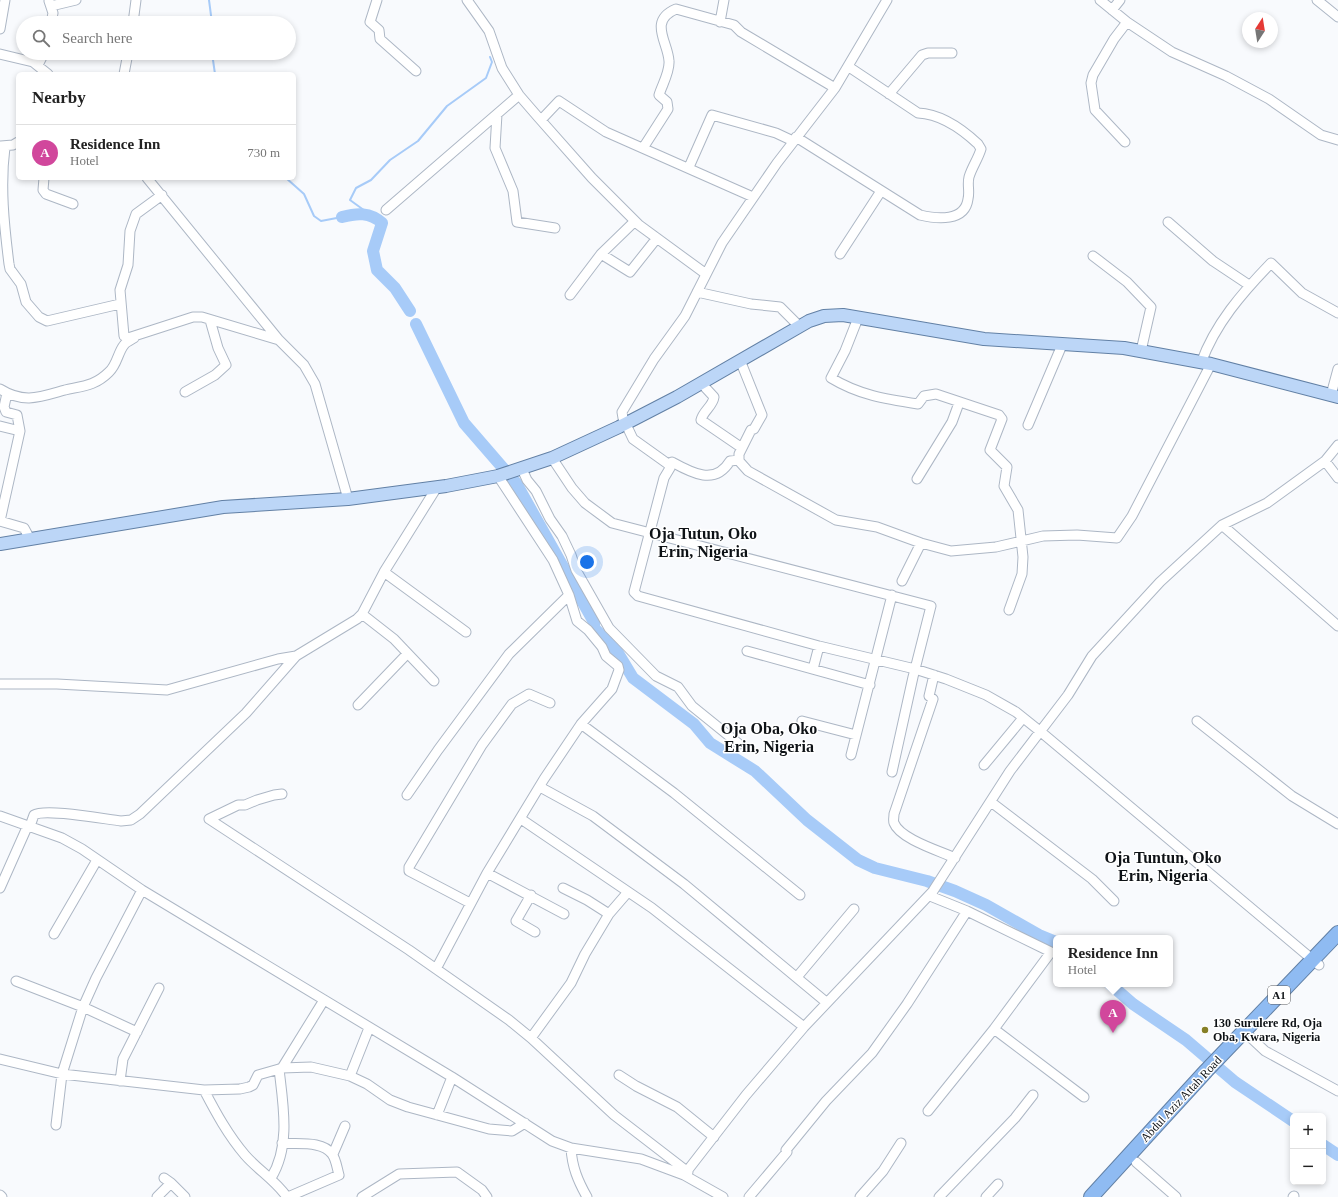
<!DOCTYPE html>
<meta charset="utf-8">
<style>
:root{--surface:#fff;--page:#f6f6f6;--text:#222;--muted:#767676;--line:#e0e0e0;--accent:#0f766e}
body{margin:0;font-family:Georgia,serif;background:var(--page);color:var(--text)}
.controls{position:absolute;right:12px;bottom:12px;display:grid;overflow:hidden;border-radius:6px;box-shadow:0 2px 6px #0003}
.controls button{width:36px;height:36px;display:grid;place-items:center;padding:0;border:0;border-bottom:1px solid var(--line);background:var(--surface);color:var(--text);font:20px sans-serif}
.compass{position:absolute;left:1242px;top:12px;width:36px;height:36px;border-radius:50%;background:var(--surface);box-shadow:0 2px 6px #0003;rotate:12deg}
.you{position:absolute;left:587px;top:562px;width:14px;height:14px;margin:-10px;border:3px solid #fff;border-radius:50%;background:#1a73e8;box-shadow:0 0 0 6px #1a73e833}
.badge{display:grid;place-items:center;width:26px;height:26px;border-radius:50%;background:var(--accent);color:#fff;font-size:13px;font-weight:700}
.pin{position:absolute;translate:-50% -33px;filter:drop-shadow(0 1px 2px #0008)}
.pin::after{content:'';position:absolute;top:21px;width:14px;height:12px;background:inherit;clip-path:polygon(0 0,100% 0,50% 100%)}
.popup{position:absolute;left:1053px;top:935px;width:120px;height:52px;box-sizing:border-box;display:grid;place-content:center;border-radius:6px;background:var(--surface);filter:drop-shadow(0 1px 3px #0005);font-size:13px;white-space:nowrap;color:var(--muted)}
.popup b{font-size:15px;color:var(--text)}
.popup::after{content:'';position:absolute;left:50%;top:100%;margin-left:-8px;border:8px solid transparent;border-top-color:var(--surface)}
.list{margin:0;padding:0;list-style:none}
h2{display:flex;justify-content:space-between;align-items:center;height:52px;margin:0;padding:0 16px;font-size:17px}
h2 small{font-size:13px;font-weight:400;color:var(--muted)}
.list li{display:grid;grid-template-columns:26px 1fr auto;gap:12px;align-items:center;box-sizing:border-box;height:56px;padding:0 16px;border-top:1px solid var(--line)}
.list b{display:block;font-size:15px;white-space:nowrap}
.list p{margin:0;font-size:13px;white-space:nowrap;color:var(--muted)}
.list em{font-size:13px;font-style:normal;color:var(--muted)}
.icon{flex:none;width:22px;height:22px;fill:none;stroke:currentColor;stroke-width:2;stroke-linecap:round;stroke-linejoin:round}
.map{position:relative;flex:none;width:1338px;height:1197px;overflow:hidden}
.search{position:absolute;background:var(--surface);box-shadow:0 2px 6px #0003;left:16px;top:16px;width:280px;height:44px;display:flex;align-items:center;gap:10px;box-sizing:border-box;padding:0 14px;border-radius:22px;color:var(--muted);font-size:15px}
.panel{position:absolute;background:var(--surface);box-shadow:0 2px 6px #0003;left:16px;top:72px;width:280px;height:108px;border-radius:6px}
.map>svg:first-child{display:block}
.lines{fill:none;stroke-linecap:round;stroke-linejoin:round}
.stream{stroke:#a7cbf8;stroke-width:2}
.river{stroke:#a7cbf8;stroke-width:12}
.minor-casing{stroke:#adb7c5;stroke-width:11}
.major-casing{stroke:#6280a5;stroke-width:14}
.highway-casing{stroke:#6280a5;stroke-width:16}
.minor{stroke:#fff;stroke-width:9}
.major{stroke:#bcd6f7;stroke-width:12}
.highway{stroke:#8fbbf2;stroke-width:14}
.poi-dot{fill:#867f26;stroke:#fff;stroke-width:1.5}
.labels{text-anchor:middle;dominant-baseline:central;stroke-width:3;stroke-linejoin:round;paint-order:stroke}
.shield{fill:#fff;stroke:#56595c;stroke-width:1}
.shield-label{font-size:11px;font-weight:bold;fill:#0e1216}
.poi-label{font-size:12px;font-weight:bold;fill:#0e1216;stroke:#fff;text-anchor:start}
.street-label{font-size:12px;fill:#0e1216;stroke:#fff}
.district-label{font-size:16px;font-weight:bold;fill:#0e1216;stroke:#fff}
</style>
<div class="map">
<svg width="1338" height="1197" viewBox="0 0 1338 1197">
<rect width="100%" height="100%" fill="#f8fafd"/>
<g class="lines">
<path class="stream" d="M 209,0 L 212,23
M 212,53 L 215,74
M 286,178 L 304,194 L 314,216 L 321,221 L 342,217
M 372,216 L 350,200 L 356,188 L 371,180 L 390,160 L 418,141 L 447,106 L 486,78 L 492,62 L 490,57"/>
<path class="river" d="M 342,217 C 357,213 370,212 382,223 L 373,251 L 377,270 L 395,288 L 410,311
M 416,324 L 464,423 L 516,483 L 594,622 L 594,628 L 618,653 L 633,678 L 694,724 L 710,743 L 755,771 L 807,820 L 858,860 L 875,868 L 927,881 L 955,891 L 986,905 L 1039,935 L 1056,942
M 1110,984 L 1133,1004 L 1186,1040 L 1235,1082 L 1293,1121
M 1323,1145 L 1338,1155"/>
<g class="minor-casing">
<path id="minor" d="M 377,0 L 370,22 L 379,30 L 380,39 L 416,71
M 467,0 L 489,31 L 502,68 L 519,95 L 538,117 L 592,178 L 639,225 L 706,274
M 887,0 L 835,88 L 777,163 L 722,243 L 685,316 L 654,359 L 622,412 L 623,418 L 633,439 L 668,464 L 670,468 L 664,478 L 634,592 L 638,596 L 819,646 L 915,669 L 946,679 L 986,695 L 1016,712 L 1041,732 L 1319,965
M 1100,0 L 1127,22 L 1172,52 L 1226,76 L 1269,99 L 1321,135 L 1338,140
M 1317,0 L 1338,17
M 49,1 L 53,13 L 51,23
M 51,6 L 76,0
M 1112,10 L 1120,0
M 720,22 L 724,0
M 133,23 L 136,0
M 0,29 L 5,0
M 0,54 L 33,62 L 48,74
M 38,65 L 44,53
M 124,74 L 128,53
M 889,94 L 922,55 L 928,53 L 952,53
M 497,114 L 495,148 L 513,191 L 517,222 L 555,228
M 541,120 L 559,101 L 606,132 L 753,197
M 796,137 L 920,215 C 937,219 965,222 968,199 C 970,191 967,185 969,177 C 972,167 978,159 981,149 L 978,144 C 962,129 942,114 918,113 L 849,67
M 1125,142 L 1095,110 L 1091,83 L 1093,75 L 1114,39 L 1127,22
M 1,146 L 13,145 L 18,142
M 5,147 C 0,186 4,224 9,264 L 10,269 L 21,284 L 26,302 L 39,317 L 47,321 L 120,304
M 643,148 L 668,109 L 667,102 L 659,95 C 662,85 670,72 669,61 C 668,42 648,21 676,9 L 734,25 L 741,32 L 835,88
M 689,167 L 712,115 L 776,133 L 793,141
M 44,178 L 43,190 L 46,194 L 73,204
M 147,178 L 279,340 L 304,365 L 315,384 L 348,499
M 162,195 L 136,214 L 130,231 L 128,265 L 120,290 L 124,336 L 128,338 L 193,317 L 202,317 L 279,340
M 386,210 L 519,95
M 1168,222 L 1213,261 L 1249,285
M 601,254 L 630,272 L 657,238
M 840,254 L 881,191
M 1093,256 L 1127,282 L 1151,307 L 1141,351
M 697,292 L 751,304 L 780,307 L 799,326
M 570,295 L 601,254 L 635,221
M 858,318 L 845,351 L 831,378 C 859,395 885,399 918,404 L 924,396 L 936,394 L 999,415 L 1002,419 L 990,450 L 1007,467 L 1004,486 L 1018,510 L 1023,557 L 1022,574 L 1009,610
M 740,360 L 762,415 L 754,429 L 751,430 L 739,454 L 739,461 L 748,471 L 836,520 L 877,527 L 921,543 L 951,551 L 996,547 L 1043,536 L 1077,535 L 1117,538 L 1132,516 L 1211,364
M 1201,363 C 1215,324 1242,293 1271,263 L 1302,293 L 1338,313
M 701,383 L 714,397 C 713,406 703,411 701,420 L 742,448
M 0,389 C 24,404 40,397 65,390 C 83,386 95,386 109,372 C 117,365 118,352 124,345 C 126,342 131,340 134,338
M 185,392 L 215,375 L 226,365 L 218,348 L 210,320
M 1331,395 L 1338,369
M 1028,425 L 1062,345
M 0,426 L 20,431
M 552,458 L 572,488 L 585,503 L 612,523 L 931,606 L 913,677 L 892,772
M 1325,461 L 1338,478
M 668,464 L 672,462 C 692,473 715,486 730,461 L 739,460
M 522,469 L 527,480 L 536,491 L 550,519 L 562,536 L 571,555 L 576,570 L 609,628 L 656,676 L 678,687 L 692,706 L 739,744
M 917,479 L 952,422 L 959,403
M 0,521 L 20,431 L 17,415 L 6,412 L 4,407 L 7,393
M 0,521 L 24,528 L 30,539
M 1222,525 L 1338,626
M 384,572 L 466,632
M 902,581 L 921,543
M 362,614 L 394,639 L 434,681
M 747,651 L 870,685
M 813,669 L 819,646
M 934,675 L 929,696 L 933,699 L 894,814 C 894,817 893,821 894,823 C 900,839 940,851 955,858
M 0,684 L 57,684 L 167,690 L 278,659 L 296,656 L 357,619 L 362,614 L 384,572 L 437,487
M 358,705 L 407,654
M 802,721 L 856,735
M 1197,721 L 1292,796 L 1338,824
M 581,724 L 674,793 L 800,895
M 851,755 L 892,595
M 984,765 L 1023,718
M 540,787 L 593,816 L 684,884 L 826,1002
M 282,794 L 274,795 L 257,800 L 245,805 L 238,805 L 209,819 L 409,950 L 509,1020 L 531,1038 L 614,1115 L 688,1172
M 407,795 L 438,750 L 509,654 L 569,595
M 991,802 L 1092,879 L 1114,901
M 0,816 L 62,838 L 82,849 L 142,890 L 452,1077 L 552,1141 L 571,1148 L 641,1159 L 684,1175 L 723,1197
M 521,819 L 652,908 L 804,1027
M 30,826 L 34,815 C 45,808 104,819 121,821 L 131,820 L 140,814 L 246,713 L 296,656
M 487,873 L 564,914
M 0,888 L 28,825
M 563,888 L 587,900 L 609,914
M 531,895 L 516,921 L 535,932
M 470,903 L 409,871 L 409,867 L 482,745 L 512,704 L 529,694 L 550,703
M 54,934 L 97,860
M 436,969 L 487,873 L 544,779 L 581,724 L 612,689 L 619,670 L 618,666 L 606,656 L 602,647 L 588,630 L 577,621 L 569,595 L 553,560 L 498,476
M 797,977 L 854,909
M 16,981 L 83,1007 L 137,1032
M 994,1029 L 1084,1097
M 1249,1036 L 1265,1051 L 1338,1091
M 531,1038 L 571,983 L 585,954 L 609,914 L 628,892
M 0,1059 L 62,1074 L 204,1090 L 240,1089 L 249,1087 L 253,1085 L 258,1075 L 279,1069
M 282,1068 L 311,1067 L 350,1076 L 367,1084 L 390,1100 L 408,1107 L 489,1129 L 512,1131 L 525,1123
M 619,1075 L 636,1086 L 677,1107 L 714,1137
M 350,1076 L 369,1028
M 120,1081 L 123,1059 L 159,988
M 204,1090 C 216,1113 228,1135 245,1155 C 258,1170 275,1180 287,1197
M 928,1111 L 994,1029 L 1051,952 L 967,911 L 930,896
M 437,1115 L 452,1077
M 56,1125 L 62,1074 L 83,1007 L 96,978 L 142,890
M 282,1143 C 296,1145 322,1140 332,1154 C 336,1159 337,1168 339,1175 L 288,1197
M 571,1148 C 572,1167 578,1181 587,1197
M 333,1154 L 345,1126
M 1136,1162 L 1176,1197
M 684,1175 L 746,1095 L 804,1027 L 933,891 L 1010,771 L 1068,695 L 1092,656 L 1160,582 L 1222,525 L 1267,503 L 1325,461 L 1338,445
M 271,1178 C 291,1146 283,1104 279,1069 L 282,1068 L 324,1000
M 171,1183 L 185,1197
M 0,1195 L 2,1197
M 157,1197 L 171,1183 L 164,1178
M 362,1197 L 399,1174 L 457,1172 L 482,1190 L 487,1197
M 749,1197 L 787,1152 L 786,1150 L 826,1101 L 872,1053 L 907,1004 L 967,911
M 860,1197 L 883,1171 L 901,1143
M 939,1197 L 1015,1118 L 1033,1095
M 986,1197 L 998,1184
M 1293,1197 L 1294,1196"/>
</g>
<g class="major-casing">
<path id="major" d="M 0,544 L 223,507 L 348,499 L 446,486 L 498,476 L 552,458 L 619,427 L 677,397 L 809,321 L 824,316 L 843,315 L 984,339 L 1124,348 L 1211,364 L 1338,397"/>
</g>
<g class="highway-casing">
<path id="highway" d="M 1091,1197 L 1206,1071 L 1338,933"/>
</g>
<use href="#minor" class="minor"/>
<use href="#major" class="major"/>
<use href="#highway" class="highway"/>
</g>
<circle class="poi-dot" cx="1205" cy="1030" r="4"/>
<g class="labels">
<rect class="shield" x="1268" y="986" width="22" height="18" rx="3"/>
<g class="shield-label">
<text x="1279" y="995">A1</text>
</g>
<g class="poi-label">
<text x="1213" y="1023">130 Surulere Rd, Oja<tspan x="1213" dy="14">Oba, Kwara, Nigeria</tspan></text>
</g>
<g class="street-label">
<text transform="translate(1181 1099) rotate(-47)">Abdul Aziz Attah Road</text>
</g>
<g class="district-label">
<text x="703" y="533">Oja Tutun, Oko<tspan x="703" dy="18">Erin, Nigeria</tspan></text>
<text x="769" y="728">Oja Oba, Oko<tspan x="769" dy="18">Erin, Nigeria</tspan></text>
<text x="1163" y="857">Oja Tuntun, Oko<tspan x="1163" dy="18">Erin, Nigeria</tspan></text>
</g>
</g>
</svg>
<div class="controls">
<button>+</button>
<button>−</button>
</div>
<svg class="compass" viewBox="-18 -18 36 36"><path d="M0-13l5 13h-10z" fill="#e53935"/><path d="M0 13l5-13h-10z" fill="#767676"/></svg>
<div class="you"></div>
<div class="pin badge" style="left:1113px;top:1033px;background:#d1479c">A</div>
<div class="popup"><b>Residence Inn</b>Hotel</div>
<div class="search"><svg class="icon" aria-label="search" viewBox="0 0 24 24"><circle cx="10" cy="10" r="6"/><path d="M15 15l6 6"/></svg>Search here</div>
<section class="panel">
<h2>Nearby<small></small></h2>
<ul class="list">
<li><span class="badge" style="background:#d1479c">A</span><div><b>Residence Inn</b><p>Hotel</p></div><em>730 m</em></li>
</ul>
</section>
</div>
